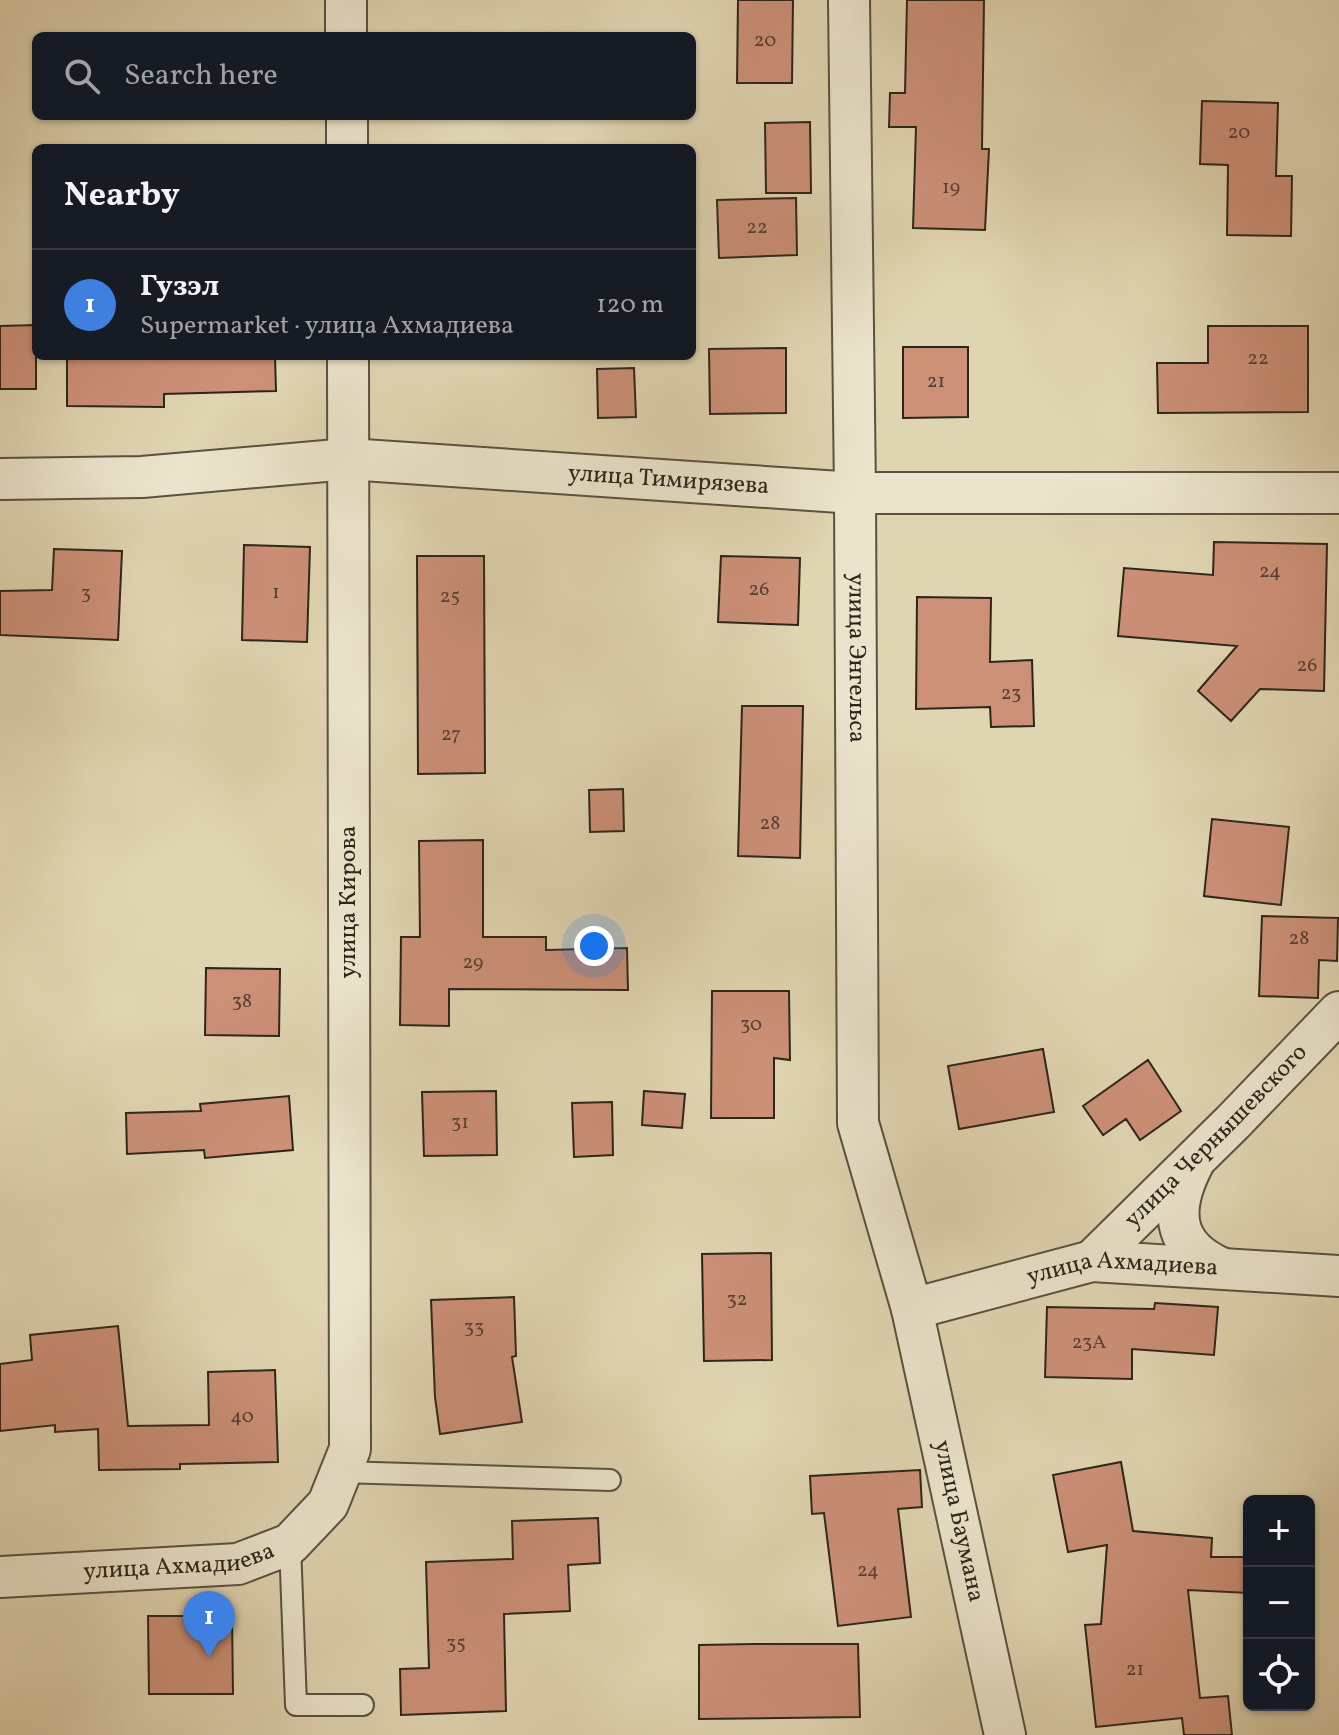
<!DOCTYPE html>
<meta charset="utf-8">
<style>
:root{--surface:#171b24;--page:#242831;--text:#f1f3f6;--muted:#9ea1a6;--line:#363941;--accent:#c59692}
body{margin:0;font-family:Vollkorn,serif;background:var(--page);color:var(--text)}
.controls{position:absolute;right:24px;bottom:24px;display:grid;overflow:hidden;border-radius:12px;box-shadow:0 2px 6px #0004}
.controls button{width:72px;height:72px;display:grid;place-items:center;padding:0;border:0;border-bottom:2px solid var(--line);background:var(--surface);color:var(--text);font:40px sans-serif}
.you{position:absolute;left:594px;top:946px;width:28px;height:28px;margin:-20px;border:6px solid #fff;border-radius:50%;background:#1a73e8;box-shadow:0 0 0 12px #1a73e833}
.badge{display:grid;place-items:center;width:52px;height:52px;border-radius:50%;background:var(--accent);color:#fff;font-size:26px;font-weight:700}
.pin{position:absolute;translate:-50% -66px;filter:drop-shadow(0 2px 4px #0008)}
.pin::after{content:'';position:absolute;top:42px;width:28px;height:24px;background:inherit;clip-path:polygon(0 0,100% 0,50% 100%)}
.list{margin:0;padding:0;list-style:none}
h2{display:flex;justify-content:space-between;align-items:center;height:104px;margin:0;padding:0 32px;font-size:34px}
h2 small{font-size:26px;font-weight:400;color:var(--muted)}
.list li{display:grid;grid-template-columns:52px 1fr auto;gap:24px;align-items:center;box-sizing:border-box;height:112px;padding:0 32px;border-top:2px solid var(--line)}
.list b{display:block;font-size:30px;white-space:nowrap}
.list p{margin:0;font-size:26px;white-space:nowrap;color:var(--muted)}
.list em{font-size:26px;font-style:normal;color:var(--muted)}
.icon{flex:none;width:44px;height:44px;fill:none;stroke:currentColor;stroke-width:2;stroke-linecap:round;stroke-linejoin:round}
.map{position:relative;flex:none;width:1339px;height:1735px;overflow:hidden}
.search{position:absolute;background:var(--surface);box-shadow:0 2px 6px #0004;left:32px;top:32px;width:664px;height:88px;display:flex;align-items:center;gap:20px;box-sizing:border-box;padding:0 28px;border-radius:12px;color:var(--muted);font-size:30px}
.panel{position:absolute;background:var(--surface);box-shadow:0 2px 6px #0004;left:32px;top:144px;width:664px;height:216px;border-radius:12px}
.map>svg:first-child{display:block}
.building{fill:#cc9077;stroke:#2d251c;stroke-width:2}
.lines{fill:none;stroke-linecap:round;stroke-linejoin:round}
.service-casing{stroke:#5a5141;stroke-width:24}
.minor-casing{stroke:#5a5141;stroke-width:44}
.service{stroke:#ebe4cc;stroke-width:20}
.minor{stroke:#ebe4cc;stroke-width:40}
.labels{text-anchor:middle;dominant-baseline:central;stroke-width:8;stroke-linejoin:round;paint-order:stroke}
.number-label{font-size:20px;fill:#554033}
.street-label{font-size:24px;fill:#2d251c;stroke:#ebe4cc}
</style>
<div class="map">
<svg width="1339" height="1735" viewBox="0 0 1339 1735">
<rect width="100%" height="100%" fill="#e0d5b1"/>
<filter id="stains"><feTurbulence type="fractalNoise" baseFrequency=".0025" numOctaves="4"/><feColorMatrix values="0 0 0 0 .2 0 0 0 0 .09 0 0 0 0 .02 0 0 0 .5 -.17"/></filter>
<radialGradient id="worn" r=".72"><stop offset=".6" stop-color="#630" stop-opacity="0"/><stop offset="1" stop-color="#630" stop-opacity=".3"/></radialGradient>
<path class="building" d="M 738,0 L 793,0 L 792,83 L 737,83 Z
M 907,0 L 984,0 L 982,149 L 989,149 L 985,230 L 913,228 L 916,127 L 889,127 L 890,93 L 905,93 Z
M 1202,101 L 1278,103 L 1276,176 L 1292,176 L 1291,236 L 1227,235 L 1228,165 L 1200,164 Z
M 810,122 L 811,193 L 766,193 L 765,123 Z
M 796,198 L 797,255 L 719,258 L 717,200 Z
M 36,325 L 36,389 L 0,389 L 0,326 Z
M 1208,326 L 1308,326 L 1308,412 L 1158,413 L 1157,363 L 1208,363 Z
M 903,347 L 968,347 L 968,417 L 903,418 Z
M 786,348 L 786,413 L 710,414 L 709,349 Z
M 67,356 L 275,356 L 276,391 L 164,394 L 164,407 L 67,406 Z
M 634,368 L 636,417 L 598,418 L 597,369 Z
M 1214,542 L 1327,544 L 1324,691 L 1260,689 L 1231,721 L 1198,691 L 1237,646 L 1118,636 L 1124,568 L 1213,575 Z
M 244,545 L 310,547 L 307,642 L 242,640 Z
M 54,549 L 122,551 L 118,640 L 0,635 L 0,591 L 52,590 Z
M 417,556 L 484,556 L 485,773 L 418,774 Z
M 721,556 L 800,558 L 798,625 L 718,622 Z
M 917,597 L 991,598 L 990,662 L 1032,660 L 1034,726 L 991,727 L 990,707 L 916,709 Z
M 742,706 L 803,706 L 800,858 L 738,856 Z
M 623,789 L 624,831 L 590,832 L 589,790 Z
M 1212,819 L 1289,827 L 1281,905 L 1204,896 Z
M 483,840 L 483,937 L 546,937 L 546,950 L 627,948 L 628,990 L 449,989 L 449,1026 L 400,1025 L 401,937 L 420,937 L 419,841 Z
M 1262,916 L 1338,918 L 1337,961 L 1319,960 L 1318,998 L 1259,996 Z
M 206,968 L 280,969 L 279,1036 L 205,1035 Z
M 712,991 L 789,991 L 790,1060 L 774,1058 L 774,1118 L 711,1118 Z
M 1043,1049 L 1054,1112 L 959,1129 L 948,1066 Z
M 1148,1060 L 1181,1111 L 1140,1140 L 1126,1119 L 1103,1135 L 1083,1106 Z
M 496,1091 L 497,1155 L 424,1156 L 422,1092 Z
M 644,1091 L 685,1094 L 682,1128 L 642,1125 Z
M 289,1096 L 293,1150 L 205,1158 L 204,1150 L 127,1154 L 126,1113 L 201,1111 L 200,1104 Z
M 612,1102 L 613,1155 L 574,1157 L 572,1103 Z
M 771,1253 L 772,1360 L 704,1361 L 702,1254 Z
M 514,1297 L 516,1356 L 512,1357 L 522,1422 L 440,1434 L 435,1397 L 431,1300 Z
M 1155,1303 L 1218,1307 L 1214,1355 L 1132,1349 L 1132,1379 L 1045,1377 L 1047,1307 L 1154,1309 Z
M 118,1326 L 128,1426 L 209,1425 L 208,1372 L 275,1370 L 278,1462 L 180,1464 L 180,1469 L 99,1470 L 98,1429 L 55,1432 L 55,1425 L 0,1431 L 0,1364 L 32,1360 L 30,1335 Z
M 1121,1462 L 1133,1531 L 1212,1538 L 1211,1557 L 1249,1557 L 1249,1593 L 1188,1590 L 1200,1698 L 1228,1696 L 1232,1735 L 1184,1735 L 1182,1718 L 1096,1727 L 1085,1625 L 1101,1624 L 1107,1545 L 1068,1552 L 1053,1475 Z
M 920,1470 L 922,1507 L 898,1509 L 911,1617 L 838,1626 L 824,1513 L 812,1514 L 810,1476 Z
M 598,1518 L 600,1563 L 568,1565 L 570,1611 L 504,1614 L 506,1711 L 401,1715 L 400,1669 L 429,1668 L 426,1562 L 513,1559 L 512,1521 Z
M 148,1616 L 232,1616 L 233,1694 L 149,1694 Z
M 754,1644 L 858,1644 L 860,1717 L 699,1719 L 699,1645 Z"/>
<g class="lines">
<g class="service-casing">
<path id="service" d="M 340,1472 L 610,1480
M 290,1544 L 296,1705 L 363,1705"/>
</g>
<g class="minor-casing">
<g id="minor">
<path d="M 346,0 L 346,36"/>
<path id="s1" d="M 849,0 L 855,493 L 858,1123 L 912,1309 L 1005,1735"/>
<path d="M 347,116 L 347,148"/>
<path id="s2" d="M 0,479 L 142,477 L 348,459 L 855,493 L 1339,493"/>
<path d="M 1193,1164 C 1170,1209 1171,1246 1221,1268"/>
<path id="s3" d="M 1092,1261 L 1233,1122 L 1339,1012"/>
<path id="s4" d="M 912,1309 L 1092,1261 L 1339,1276"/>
<path id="s5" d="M 0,1577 L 238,1564 L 290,1544 L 328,1504 L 350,1449 L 348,356"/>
</g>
</g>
<use href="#service" class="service"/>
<use href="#minor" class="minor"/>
</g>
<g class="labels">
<g class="number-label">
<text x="765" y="41">20</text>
<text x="1239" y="133">20</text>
<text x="951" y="188">19</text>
<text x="757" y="228">22</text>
<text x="1258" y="359">22</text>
<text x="936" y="382">21</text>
<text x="1270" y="572">24</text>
<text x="759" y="590">26</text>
<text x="276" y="593">1</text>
<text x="86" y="594">3</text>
<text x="450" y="597">25</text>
<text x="1307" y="666">26</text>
<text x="1011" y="694">23</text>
<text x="451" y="735">27</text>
<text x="770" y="824">28</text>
<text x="1299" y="939">28</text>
<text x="473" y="963">29</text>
<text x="242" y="1002">38</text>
<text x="751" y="1025">30</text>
<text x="460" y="1123">31</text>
<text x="737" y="1300">32</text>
<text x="474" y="1328">33</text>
<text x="1089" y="1343">23А</text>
<text x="242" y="1417">40</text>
<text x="868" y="1571">24</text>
<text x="456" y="1644">35</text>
<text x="1135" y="1670">21</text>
</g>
<g class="street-label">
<text stroke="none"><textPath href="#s2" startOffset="670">улица Тимирязева</textPath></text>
<text stroke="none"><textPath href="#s1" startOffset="658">улица Энгельса</textPath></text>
<text transform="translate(349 902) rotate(-90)">улица Кирова</text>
<text stroke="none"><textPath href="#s3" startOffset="176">улица Чернышевского</textPath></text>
<text stroke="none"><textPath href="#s4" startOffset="216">улица Ахмадиева</textPath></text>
<text stroke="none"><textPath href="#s1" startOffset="1534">улица Баумана</textPath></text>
<text stroke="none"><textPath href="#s5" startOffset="180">улица Ахмадиева</textPath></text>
</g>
</g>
<rect width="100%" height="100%" filter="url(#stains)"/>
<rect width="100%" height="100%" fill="url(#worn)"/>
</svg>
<div class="controls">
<button>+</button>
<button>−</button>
<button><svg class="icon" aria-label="locate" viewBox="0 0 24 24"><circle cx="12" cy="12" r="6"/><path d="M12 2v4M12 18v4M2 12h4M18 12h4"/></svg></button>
</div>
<div class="you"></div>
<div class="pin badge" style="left:209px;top:1657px;background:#3f7fe0">1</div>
<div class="search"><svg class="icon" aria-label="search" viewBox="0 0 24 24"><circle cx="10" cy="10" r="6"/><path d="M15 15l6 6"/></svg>Search here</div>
<section class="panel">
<h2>Nearby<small></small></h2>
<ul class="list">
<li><span class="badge" style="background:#3f7fe0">1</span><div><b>Гузэл</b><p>Supermarket · улица Ахмадиева</p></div><em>120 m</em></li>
</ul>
</section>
</div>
